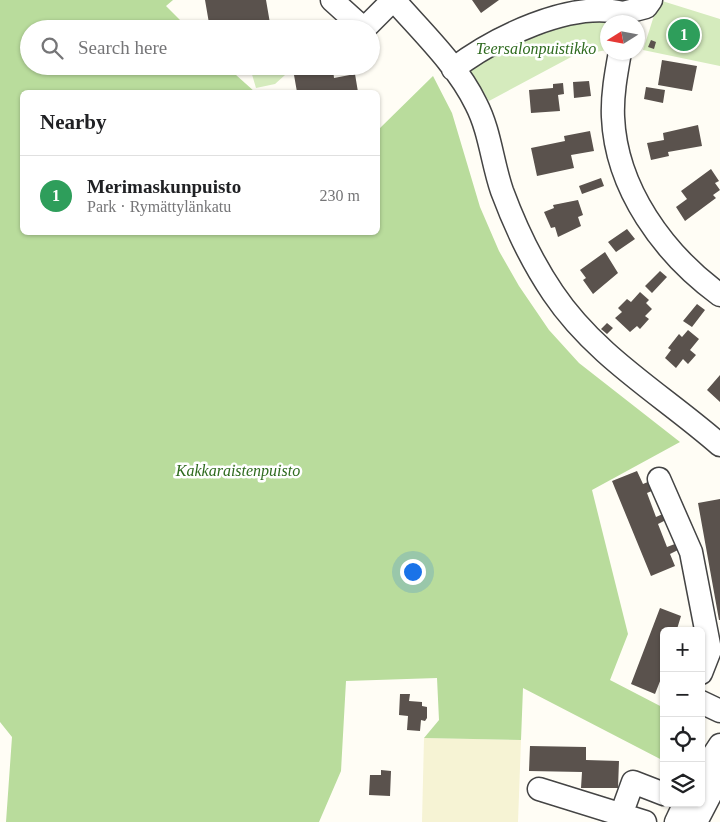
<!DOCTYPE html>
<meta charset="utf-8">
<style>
:root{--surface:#fff;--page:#f6f6f6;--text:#202124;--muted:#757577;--line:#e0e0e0;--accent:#0b8043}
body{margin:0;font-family:"Times New Roman",serif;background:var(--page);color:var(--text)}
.controls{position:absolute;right:15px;bottom:15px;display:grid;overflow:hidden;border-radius:8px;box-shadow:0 1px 4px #0004}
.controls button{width:45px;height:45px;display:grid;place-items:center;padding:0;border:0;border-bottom:1px solid var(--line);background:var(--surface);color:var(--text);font:25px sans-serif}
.compass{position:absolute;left:600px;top:15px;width:45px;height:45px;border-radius:50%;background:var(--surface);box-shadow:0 1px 4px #0004;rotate:259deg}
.you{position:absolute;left:412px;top:571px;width:18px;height:18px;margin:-12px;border:4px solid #fff;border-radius:50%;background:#1a73e8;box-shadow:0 0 0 8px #1a73e833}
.badge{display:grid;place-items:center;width:32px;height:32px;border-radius:50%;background:var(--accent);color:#fff;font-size:16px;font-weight:700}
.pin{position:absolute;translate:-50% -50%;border:2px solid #fff;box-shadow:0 1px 5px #0006}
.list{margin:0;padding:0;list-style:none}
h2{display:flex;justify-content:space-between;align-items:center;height:65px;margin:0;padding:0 20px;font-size:21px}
h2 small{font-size:16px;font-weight:400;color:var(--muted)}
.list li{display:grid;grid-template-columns:32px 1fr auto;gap:15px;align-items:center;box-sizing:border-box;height:80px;padding:0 20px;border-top:1px solid var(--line)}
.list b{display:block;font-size:19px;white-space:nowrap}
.list p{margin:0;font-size:16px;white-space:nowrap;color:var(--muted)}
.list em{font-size:16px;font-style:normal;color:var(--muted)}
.icon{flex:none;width:28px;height:28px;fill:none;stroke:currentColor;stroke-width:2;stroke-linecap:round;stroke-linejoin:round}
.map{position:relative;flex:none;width:720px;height:822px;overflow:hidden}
.search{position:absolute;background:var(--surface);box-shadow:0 1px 4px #0004;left:20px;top:20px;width:360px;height:55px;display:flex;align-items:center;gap:12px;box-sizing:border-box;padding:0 18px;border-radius:28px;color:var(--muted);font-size:19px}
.panel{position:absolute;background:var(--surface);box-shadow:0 1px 4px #0004;left:20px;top:90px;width:360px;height:145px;border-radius:8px}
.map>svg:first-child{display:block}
.farmland{fill:#f6f3d4}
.green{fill:#d5ebbd}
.forest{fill:#b9dc9c}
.building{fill:#5a524d}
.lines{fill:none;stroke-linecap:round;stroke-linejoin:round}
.minor-casing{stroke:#444;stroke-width:25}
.minor{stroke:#fff;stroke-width:22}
.labels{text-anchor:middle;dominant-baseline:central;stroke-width:5;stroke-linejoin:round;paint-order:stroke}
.park-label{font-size:16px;font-style:italic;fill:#2f6b1f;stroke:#fff}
</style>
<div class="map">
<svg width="720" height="822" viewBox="0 0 720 822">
<rect width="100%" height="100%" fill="#fffdf5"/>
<path class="farmland" d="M 424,738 L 521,740 L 518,822 L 422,822 Z"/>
<path class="green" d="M 659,0 L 720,19 L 720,66 L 643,50 Z
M 566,14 L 608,22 L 607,50 L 573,56 L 489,101 L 471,72 L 473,65 Z
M 243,66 L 283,66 L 285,75 L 275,84 L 256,88 L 251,71 Z"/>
<path class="forest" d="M 0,0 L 173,0 L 166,6 L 189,29 L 29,29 L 29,66 L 226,66 L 255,92 L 22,92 L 22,232 L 378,232 L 378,130 L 433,76 L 452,113 L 480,207 L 499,251 L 519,286 L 549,330 L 579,363 L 680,442 L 592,490 L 628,634 L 610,680 L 664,708 L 664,761 L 523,688 L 521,740 L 424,738 L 439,720 L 437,678 L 346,681 L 341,771 L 319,822 L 6,822 L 12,737 L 0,722 Z"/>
<path class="building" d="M 205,0 L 266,0 L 271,29 L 210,29 Z
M 472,0 L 499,0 L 481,13 Z
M 651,40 L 656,42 L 654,49 L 648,47 Z
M 662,60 L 697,66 L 692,91 L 658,85 Z
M 333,69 L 334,78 L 355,74 L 358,92 L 297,92 L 294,75 Z
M 589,81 L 591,96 L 574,98 L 573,82 Z
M 563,83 L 564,94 L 558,95 L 560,111 L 531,113 L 529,90 L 553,88 L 553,84 Z
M 646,87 L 665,90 L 663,103 L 644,99 Z
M 698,125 L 702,146 L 668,152 L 669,156 L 651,160 L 647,143 L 664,140 L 663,133 Z
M 590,131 L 594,151 L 571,155 L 574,168 L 537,176 L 531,148 L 565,141 L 564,136 Z
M 711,169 L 719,181 L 715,183 L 720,190 L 713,195 L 716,198 L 685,221 L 676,207 L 687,199 L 681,191 Z
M 601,178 L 604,186 L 582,194 L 579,186 Z
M 578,200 L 583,215 L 578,217 L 581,226 L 558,237 L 555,227 L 551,228 L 544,212 L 554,208 L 553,205 Z
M 627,229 L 635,239 L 616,252 L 608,242 Z
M 605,252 L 618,273 L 593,294 L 583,280 L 586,278 L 580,270 Z
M 660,271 L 667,277 L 652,293 L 645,286 Z
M 640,292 L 649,300 L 646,303 L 652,309 L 645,316 L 649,319 L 640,329 L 637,326 L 630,332 L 615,318 L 622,312 L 618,308 L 627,299 L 631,302 Z
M 697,304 L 705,310 L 692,327 L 683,321 Z
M 607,323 L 613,328 L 607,334 L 601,329 Z
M 688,330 L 699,339 L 690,350 L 696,355 L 688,364 L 683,359 L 676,368 L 665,358 L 671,350 L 668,348 L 679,334 L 682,337 Z
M 720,375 L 720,402 L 707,390 Z
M 637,471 L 643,484 L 655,479 L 659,488 L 647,493 L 656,517 L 665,513 L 668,519 L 658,524 L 667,547 L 680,542 L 682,548 L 670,554 L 675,566 L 651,576 L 612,481 Z
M 720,499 L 720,620 L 719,620 L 698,503 Z
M 660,608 L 681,616 L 677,629 L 682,631 L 664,631 L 664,671 L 655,694 L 631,684 Z
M 400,694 L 410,694 L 409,701 L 422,702 L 422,706 L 427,707 L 427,718 L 425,721 L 421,720 L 420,731 L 407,730 L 408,716 L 399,715 Z
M 530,746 L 586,747 L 586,760 L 619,761 L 618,788 L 581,788 L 582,772 L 529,771 Z
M 381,770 L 391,771 L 390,796 L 369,795 L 370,775 L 381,775 Z"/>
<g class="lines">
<g class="minor-casing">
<path id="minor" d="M 332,0 L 364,29 L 393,0
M 394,0 C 423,33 457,65 476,104 C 490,131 492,162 502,191 C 515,226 532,262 553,293 C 596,357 663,395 720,445
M 623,13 L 646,7 L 651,0
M 620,52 C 616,74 612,96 613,117 C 616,189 664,254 720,295
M 453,69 C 494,38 570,0 623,13 L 623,22
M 659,479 L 691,552 L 710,650 L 701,673
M 701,702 L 720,711
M 701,774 L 720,745
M 539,789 L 645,822
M 621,815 L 633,782 L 664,794
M 676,822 L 685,803
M 696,822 L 720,776"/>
</g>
<use href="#minor" class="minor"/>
</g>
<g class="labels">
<g class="park-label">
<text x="536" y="48">Teersalonpuistikko</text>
<text x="238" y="470">Kakkaraistenpuisto</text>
</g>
</g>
</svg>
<div class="controls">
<button>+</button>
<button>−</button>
<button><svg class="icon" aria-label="locate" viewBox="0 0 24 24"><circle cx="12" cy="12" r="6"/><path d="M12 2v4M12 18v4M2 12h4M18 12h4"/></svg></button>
<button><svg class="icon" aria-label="layers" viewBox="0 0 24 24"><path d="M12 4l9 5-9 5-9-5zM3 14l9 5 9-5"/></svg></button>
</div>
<svg class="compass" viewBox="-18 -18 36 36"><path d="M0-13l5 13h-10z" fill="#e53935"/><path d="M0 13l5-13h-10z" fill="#757577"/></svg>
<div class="you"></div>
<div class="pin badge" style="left:684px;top:35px;background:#2e9e5b">1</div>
<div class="search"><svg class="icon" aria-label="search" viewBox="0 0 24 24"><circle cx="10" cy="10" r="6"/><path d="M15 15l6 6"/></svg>Search here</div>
<section class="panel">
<h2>Nearby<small></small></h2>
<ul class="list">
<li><span class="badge" style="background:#2e9e5b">1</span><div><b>Merimaskunpuisto</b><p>Park · Rymättylänkatu</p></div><em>230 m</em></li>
</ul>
</section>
</div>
